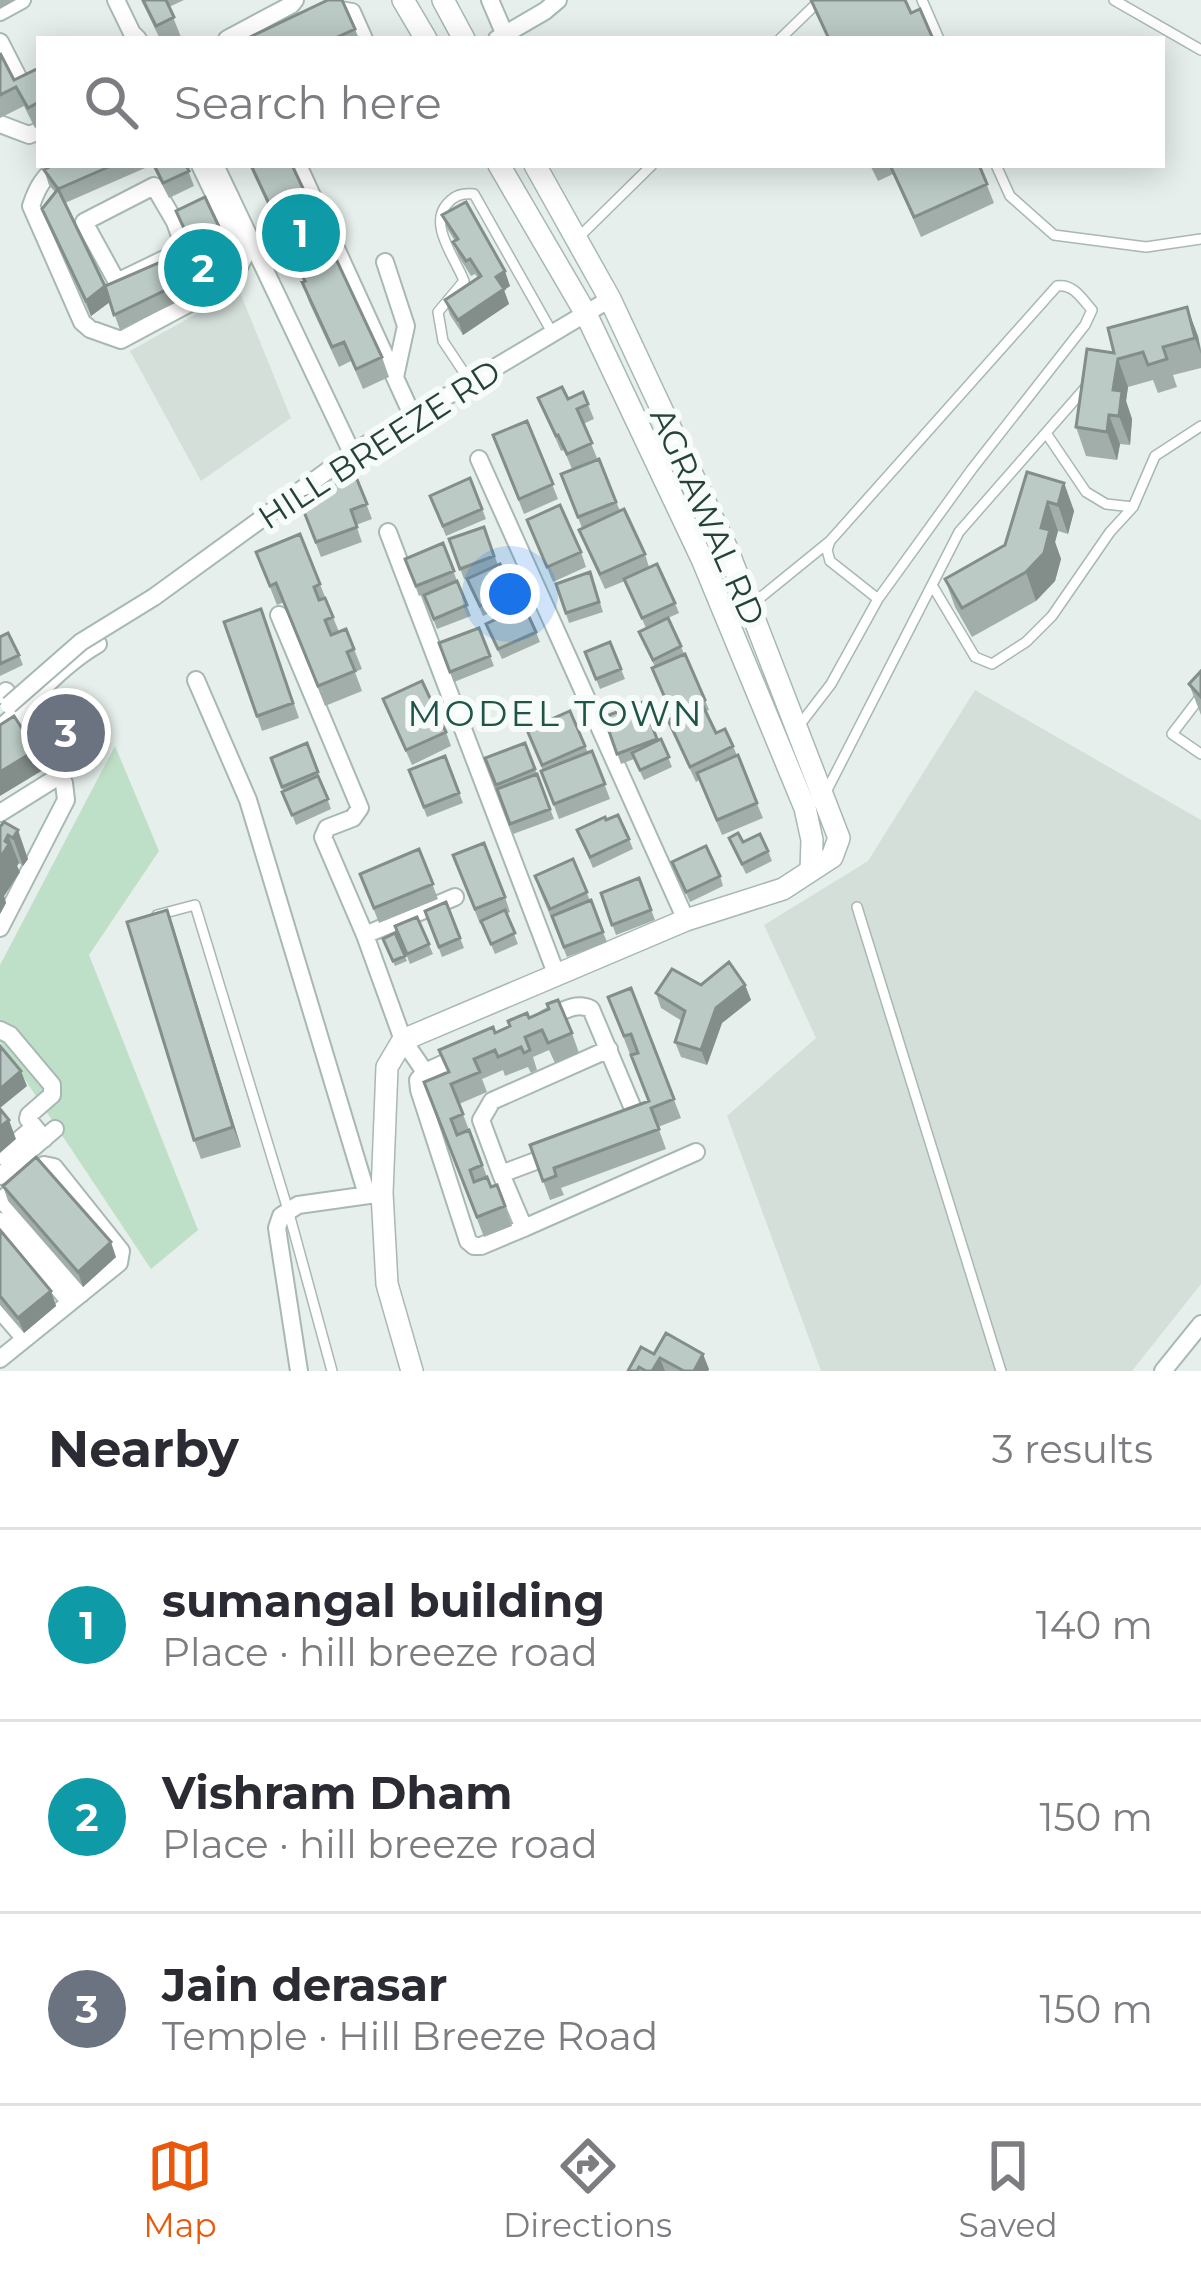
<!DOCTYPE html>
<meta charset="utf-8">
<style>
:root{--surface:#fff;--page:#f7f7f7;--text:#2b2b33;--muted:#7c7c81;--line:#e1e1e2;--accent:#ea580c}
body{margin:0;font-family:Montserrat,sans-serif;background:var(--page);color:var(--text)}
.you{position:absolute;left:510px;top:594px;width:42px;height:42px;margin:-30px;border:9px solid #fff;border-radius:50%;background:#1a73e8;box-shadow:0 0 0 18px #1a73e833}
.badge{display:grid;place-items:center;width:78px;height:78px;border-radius:50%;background:var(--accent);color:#fff;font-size:39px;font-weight:700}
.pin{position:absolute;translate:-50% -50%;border:6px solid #fff;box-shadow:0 3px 12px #0006}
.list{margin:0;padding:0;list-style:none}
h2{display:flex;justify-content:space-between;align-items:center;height:156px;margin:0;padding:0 48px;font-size:51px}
h2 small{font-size:39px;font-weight:400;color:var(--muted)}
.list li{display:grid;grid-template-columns:78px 1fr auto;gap:36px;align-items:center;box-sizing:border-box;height:192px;padding:0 48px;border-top:3px solid var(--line)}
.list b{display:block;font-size:45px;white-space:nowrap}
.list p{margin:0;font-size:39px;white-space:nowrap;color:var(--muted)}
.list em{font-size:39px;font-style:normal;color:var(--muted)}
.icon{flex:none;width:66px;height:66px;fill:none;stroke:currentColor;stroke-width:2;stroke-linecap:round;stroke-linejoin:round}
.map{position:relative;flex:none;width:1201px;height:1371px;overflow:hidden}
.search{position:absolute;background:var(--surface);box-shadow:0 6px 30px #0003;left:36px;right:36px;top:36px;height:132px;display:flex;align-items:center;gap:30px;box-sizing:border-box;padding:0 42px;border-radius:0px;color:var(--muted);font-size:45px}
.sheet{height:732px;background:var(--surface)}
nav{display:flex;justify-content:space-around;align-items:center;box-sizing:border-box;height:168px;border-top:3px solid var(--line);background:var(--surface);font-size:33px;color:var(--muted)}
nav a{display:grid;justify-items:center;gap:6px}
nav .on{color:var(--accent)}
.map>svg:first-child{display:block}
.built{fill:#d4dfda}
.green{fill:#bfe0c8}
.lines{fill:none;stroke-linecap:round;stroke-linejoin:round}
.service-casing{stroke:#a8b8b2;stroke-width:12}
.minor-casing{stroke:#a8b8b2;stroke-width:20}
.tertiary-casing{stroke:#a8b8b2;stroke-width:24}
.service{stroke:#fff;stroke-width:9}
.minor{stroke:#fff;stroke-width:16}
.tertiary{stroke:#fff;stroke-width:21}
.minor-bridge-casing{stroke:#a8b8b2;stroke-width:20;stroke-linecap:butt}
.minor-bridge{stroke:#fff;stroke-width:16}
.wall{fill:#a1aea9}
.shaded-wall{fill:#838d89}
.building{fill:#bbcac4;stroke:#838d89;stroke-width:3}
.labels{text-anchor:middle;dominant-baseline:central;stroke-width:12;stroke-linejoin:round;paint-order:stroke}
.street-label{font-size:33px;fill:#24423a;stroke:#f7fbf9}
.neighbourhood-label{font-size:36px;letter-spacing:3px;fill:#1f5548;stroke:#f7fbf9}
</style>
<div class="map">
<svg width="1201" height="1371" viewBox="0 0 1201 1371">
<rect width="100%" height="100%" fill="#e6efeb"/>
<path class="built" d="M 239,290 L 291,418 L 201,481 L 130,351 Z
M 975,690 L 1201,820 L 1201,1284 L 1132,1371 L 821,1371 L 727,1116 L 816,1038 L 764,925 L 868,861 Z"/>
<path class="green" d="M 115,746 L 159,851 L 89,955 L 198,1230 L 151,1269 L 0,1042 L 0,965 Z"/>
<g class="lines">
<g class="service-casing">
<path id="service" d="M 922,0 L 939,39
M 1114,0 L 1201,50
M 780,39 L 820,0
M 996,165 L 1010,196 L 1054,235 L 1146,247 L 1201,239
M 579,237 L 652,165
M 471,383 L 443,341 L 438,312 L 464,281 C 456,259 428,225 447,204 C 455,195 462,193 474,194 L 553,334
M 1046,433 L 1086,492 L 1106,504 L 1133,507
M 932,585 L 975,657 L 992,664 L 1026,642 L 1052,616 L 1110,532 L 1133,507 L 1155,456 L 1201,426
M 750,606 L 830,541
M 1201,696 L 1172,734 L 1201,754
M 798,727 L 831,684 L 878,599 L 972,469 L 1085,325 L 1092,310 C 1082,299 1073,283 1057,286 L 830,541 L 827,550 L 830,561 L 878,599
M 825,794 L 959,532 L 1086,387
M 857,907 L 1001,1371
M 157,915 L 195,905 L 288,1210 L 332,1371"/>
</g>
<g class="minor-casing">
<path id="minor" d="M 116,0 L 132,33 L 138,39
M 490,0 L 505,35
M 0,12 L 22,0
M 330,14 L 340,10 L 352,12 L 364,39
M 227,39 L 291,5 L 295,0
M 497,39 L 545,11 L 558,0
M 0,42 L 20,81 L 25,85 L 39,81
M 0,124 L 29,135 L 39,131
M 62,165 C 44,174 37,188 31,206 L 82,322 L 90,329 L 121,340 L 233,280 L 244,257 L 200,165
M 215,165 L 352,453
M 298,165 L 413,417
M 175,222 L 154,186 L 84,222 L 117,282 L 181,251 L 183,244 L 175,222 L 230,196
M 385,262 L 406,326 L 395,377
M 479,459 L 686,920
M 388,532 L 557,976
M 154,597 L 352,453 L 610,299
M 279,615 L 360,808 L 353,818 L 327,828 L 323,837 L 365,935 L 403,1040 L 425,1072 L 462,1055
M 196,680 L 248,800 L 367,1195
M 0,695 L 6,691 L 59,776 L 0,813
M 0,728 C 34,700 60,666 98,644
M 0,928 L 66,800 L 64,783 L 59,776
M 365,935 L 455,897
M 546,1019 C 561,1012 576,1001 591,1009 L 634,1111 L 633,1118 L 626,1126
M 0,1030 L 10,1035 L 52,1085 L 52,1095 L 29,1115 L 28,1119 L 44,1139
M 425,1072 L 418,1080 L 419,1090 L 468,1241 L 474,1246 L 481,1246 L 524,1228
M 557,1153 L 501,1174 L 524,1228 L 696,1152
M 0,1156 L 34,1127
M 501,1174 L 481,1120 L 492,1101 L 609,1049
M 0,1176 L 55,1129
M 2,1200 L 81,1294
M 0,1201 L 44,1165 L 54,1167 L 121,1251 L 119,1263 L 0,1359
M 0,1221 L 70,1302
M 0,1310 L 25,1339
M 299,1371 L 277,1228 L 281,1216 L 298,1205 L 376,1194
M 1163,1371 L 1201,1324"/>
</g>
<g class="tertiary-casing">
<path id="tertiary" d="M 403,0 L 426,39
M 443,0 L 464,39
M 499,165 L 586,314 L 702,559 L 805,808 L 812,840 L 811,870
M 412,1371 L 387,1284 L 382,1193 L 387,1067 L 403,1040 L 686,920 L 783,889 L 832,857 L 839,838 L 728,551 L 610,299 L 535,165"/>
</g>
<use href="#service" class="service"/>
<use href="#minor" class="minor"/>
<use href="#tertiary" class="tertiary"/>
<g class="minor-bridge-casing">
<path id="minor-bridge" d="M 9,705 L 81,642 L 154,597"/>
</g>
<use href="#minor-bridge" class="minor-bridge"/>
</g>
<path class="wall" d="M 0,0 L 16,0 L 0,9 Z
M 141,0 L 184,0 L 169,7 L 181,37 L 177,39 L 160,39 Z
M 355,29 L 359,39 L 246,39 Z
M 0,53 L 14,80 L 39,68 L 39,125 L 35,128 L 24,106 L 0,118 Z
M 53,165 L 152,165 L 65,203 L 105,286 L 192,249 L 176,211 L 228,246 L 234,261 L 210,272 L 214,284 L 120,330 L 110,302 L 91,316 L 42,209 L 55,192 L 49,185 L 44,170 Z
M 152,165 L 186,165 L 194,186 L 169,198 Z
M 249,165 L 292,165 L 382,357 L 389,377 L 363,389 L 351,361 L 339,367 L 309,302 L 302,282 L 304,282 Z
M 870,165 L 979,165 L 994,203 L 921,237 L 893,174 L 878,181 Z
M 442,215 L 510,286 L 504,290 L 509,304 L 463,335 L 450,315 L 445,300 L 478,278 L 475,274 L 471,276 L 459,257 L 453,242 L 455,241 L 448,230 Z
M 1198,336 L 1201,349 L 1201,368 L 1173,375 L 1177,387 L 1158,393 L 1153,380 L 1128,387 L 1126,401 L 1132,419 L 1130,445 L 1120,444 L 1117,460 L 1086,456 L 1076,427 L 1114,353 Z
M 583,392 L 594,419 L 583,424 L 597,458 L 572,469 L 564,450 L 561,451 L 538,398 L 568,399 Z
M 527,421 L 558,499 L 524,514 L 493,435 Z
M 599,459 L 620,511 L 645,554 L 649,567 L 675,603 L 679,613 L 668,618 L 705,700 L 709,710 L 706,711 L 716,733 L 733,746 L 763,818 L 722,835 L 699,780 L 696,782 L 674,735 L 668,720 L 673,718 L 652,668 L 655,667 L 639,632 L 646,628 L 625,581 L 605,589 L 585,545 L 579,530 L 582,528 L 561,474 Z
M 356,477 L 372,519 L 356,525 L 362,542 L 321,557 L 299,499 Z
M 470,478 L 486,519 L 446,536 L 430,496 Z
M 1064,483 L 1074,511 L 1068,534 L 1058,531 L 1055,542 L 1061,559 L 1055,581 L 1036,601 L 972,637 L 955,607 L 945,579 L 1005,545 Z
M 527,520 L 581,552 L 586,567 L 553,582 Z
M 484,527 L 498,565 L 516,601 L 483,616 L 471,589 L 481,572 L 464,579 L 449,539 Z
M 300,534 L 339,632 L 346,629 L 362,669 L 355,672 L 362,691 L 325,706 L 284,602 L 277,605 L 256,552 Z
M 443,543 L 457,581 L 419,596 L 405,559 Z
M 590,572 L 603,612 L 569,623 L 556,584 Z
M 457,581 L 471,616 L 437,629 L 424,595 Z
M 261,609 L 299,718 L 262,731 L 224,622 Z
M 479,628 L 494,666 L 454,682 L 439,643 Z
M 536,632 L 540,642 L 502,659 L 490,634 Z
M 0,637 L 19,655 L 23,665 L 0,676 Z
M 610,642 L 625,679 L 600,689 L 585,652 Z
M 1201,671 L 1201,715 L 1189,684 Z
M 383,699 L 446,732 L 451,746 L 412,765 Z
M 643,702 L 658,741 L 661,739 L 672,767 L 644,780 L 634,759 L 621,764 L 604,717 Z
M 570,711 L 588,753 L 592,751 L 610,799 L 559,819 L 541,771 L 543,771 L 527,730 Z
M 307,743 L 331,809 L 296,825 L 271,758 Z
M 445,756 L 463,803 L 427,817 L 409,770 Z
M 485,758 L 535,769 L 554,819 L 513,834 Z
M 606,820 L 629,839 L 633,849 L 593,868 L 581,840 Z
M 4,822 L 28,859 L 23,866 L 19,863 L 17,866 L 20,872 L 4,896 L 6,903 L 0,914 L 1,827 Z
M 729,838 L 768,851 L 772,861 L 746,874 Z
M 419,849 L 438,899 L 379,923 L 360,874 Z
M 453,855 L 505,897 L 510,912 L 506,914 L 518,944 L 495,954 L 482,923 L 480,924 Z
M 573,859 L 607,942 L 567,957 L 538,886 Z
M 672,862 L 720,876 L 723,886 L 690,902 Z
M 639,878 L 655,920 L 616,935 L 601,893 Z
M 446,902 L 464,948 L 442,957 L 425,911 Z
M 167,910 L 241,1147 L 201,1159 L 194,1140 Z
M 417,917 L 433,954 L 410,964 L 395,926 Z
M 395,933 L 407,961 L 395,966 L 383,939 Z
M 701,985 L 745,985 L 751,1000 L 722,1023 L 707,1065 L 681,1057 L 675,1042 L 682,1021 L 661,1008 L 656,993 Z
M 631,988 L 681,1118 L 658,1127 L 666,1149 L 561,1188 L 564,1195 L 550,1200 L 530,1145 L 648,1101 L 608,997 Z
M 529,1018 L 572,1033 L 579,1053 L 555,1063 L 549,1050 L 533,1057 L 537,1070 L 531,1073 L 528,1067 L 505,1076 L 503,1070 L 482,1079 L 487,1092 L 459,1104 L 491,1187 L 497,1185 L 512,1226 L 484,1237 L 424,1082 L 448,1072 L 439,1050 L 495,1033 Z
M 3,1186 L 116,1257 L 83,1287 L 8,1201 Z
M 0,1230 L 51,1291 L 56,1306 L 24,1333 L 0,1305 Z
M 654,1354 L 709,1369 L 708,1371 L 628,1371 Z"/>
<path class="shaded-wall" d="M 505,271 L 510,286 L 504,290 L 509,304 L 463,335 L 458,320 L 496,277 Z
M 105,286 L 111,301 L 91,316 L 86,301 Z
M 1187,307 L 1198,336 L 1201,354 L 1195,338 Z
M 1118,359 L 1128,387 L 1126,401 L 1132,419 L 1130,445 L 1119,416 L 1113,390 Z
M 1109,415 L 1120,444 L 1117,460 L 1107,432 Z
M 1064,483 L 1074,511 L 1068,534 L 1058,505 Z
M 1048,502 L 1058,531 L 1055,542 L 1061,559 L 1055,581 L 1036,601 L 1026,572 Z
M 36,750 L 43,770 L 0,796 L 0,772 Z
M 18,830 L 28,859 L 23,866 L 13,838 Z
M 8,835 L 19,863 L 17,866 L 20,872 L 4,896 L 6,903 L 0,914 L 0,858 Z
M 167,910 L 174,929 L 241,1147 L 233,1127 Z
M 745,985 L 751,1000 L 722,1023 L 707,1065 L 701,1050 L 716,1008 Z
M 21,1071 L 27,1086 L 0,1108 L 0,1089 Z
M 9,1120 L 16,1139 L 0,1153 L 0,1127 Z
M 111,1242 L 116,1257 L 83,1287 L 78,1272 Z
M 51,1291 L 56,1306 L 24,1333 L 18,1318 Z
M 703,1354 L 709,1369 L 708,1371 L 694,1371 Z
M 660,1358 L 665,1371 L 652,1371 Z"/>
<path class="building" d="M 143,0 L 166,0 L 174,17 L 156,26 Z
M 328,0 L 342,0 L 355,29 L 333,39 L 246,39 Z
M 811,0 L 905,0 L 911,13 L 920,9 L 933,39 L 829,39 Z
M 0,53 L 14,80 L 39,68 L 39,102 L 28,108 L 16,87 L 0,95 Z
M 53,165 L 113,165 L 58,189 L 44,170 Z
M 154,165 L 186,165 L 189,171 L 163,183 Z
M 251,165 L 292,165 L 382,357 L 356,369 L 344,342 L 332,347 L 302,282 L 305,281 Z
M 890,165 L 979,165 L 987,184 L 914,217 Z
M 58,189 L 105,286 L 86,301 L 42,209 Z
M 205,197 L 228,246 L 203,258 L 209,269 L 114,315 L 105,286 L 193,248 L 176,211 Z
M 466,202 L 505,271 L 496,277 L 504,289 L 458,320 L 445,300 L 481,276 L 470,259 L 466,261 L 453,242 L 458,239 L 442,215 Z
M 1187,307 L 1195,338 L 1163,347 L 1167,359 L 1148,365 L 1143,352 L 1118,359 L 1113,390 L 1122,391 L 1119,416 L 1109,415 L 1107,432 L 1076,427 L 1087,349 L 1114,353 L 1108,328 Z
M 562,387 L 568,399 L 583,392 L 588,404 L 577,409 L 592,443 L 567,454 L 558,435 L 556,436 L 538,398 Z
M 527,421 L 553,484 L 519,499 L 493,435 Z
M 599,459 L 616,502 L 578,517 L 561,474 Z
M 1027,472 L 1064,483 L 1058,505 L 1048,502 L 1041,528 L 1050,530 L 1044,553 L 1026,572 L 962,608 L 945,579 L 1005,545 Z
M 356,477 L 367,504 L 351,510 L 357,527 L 316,542 L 299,499 Z
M 470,478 L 482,509 L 443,526 L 430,496 Z
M 560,505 L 581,552 L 547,567 L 527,520 Z
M 624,509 L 645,554 L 600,574 L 579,530 Z
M 484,527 L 494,556 L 460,569 L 449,539 Z
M 300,534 L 320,584 L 314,587 L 319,600 L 325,598 L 333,617 L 325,620 L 331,635 L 346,629 L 354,649 L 347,652 L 355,671 L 318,686 L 276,583 L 270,586 L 256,552 Z
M 443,543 L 454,571 L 416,586 L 405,559 Z
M 500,564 L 512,591 L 480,606 L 467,579 Z
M 657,564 L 675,603 L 642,618 L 624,579 Z
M 590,572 L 599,602 L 566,613 L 556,584 Z
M 457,581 L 467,605 L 434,619 L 424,595 Z
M 524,606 L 536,632 L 498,649 L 486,624 Z
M 261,609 L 293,703 L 257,716 L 224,622 Z
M 668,618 L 681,646 L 653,660 L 639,632 Z
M 479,628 L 490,656 L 450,672 L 439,643 Z
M 8,633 L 19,655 L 0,664 L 0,637 Z
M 610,642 L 621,669 L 596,679 L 585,652 Z
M 685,654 L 705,700 L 672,714 L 652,668 Z
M 1201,671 L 1201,697 L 1189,684 Z
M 422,681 L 446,732 L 406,750 L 383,699 Z
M 643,702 L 657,739 L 617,754 L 604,717 Z
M 702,704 L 716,733 L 725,729 L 733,746 L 690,767 L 668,720 Z
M 570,711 L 585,746 L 542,765 L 527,730 Z
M 14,716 L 36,750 L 0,772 L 0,725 Z
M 661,739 L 669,757 L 640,770 L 632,753 Z
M 307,743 L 318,772 L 282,787 L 271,758 Z
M 525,743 L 535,769 L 496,785 L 485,758 Z
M 592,751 L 605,784 L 554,804 L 541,771 Z
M 738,755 L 757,803 L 717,820 L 697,773 Z
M 445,756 L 459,793 L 424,807 L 409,770 Z
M 537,774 L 550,809 L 510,824 L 497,789 Z
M 318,776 L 328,799 L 292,815 L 282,792 Z
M 618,815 L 629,839 L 590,857 L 577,830 L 605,817 L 606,820 Z
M 4,822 L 18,830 L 13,838 L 8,835 L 5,841 L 9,844 L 0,858 L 0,827 Z
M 738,833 L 743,842 L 760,834 L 768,851 L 742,864 L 729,838 Z
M 484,843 L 505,897 L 475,909 L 453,855 Z
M 706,846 L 720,876 L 686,892 L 672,862 Z
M 419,849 L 433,884 L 374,908 L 360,874 Z
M 573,859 L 587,892 L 550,909 L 535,876 Z
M 639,878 L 651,910 L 612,925 L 601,893 Z
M 591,900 L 603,932 L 564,947 L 552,916 Z
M 446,902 L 460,938 L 439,947 L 425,911 Z
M 167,910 L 233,1127 L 194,1140 L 127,922 Z
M 505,910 L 515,933 L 491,944 L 481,921 Z
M 417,917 L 429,944 L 407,954 L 395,926 Z
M 395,933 L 405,956 L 393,961 L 383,939 Z
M 729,962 L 745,985 L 716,1008 L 701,1050 L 675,1042 L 685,1011 L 656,993 L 672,969 L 701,985 Z
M 631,988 L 674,1099 L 651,1108 L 659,1129 L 554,1168 L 556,1176 L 543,1181 L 530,1145 L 649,1101 L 631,1055 L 638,1053 L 631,1034 L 624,1036 L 608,997 Z
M 558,1000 L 572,1033 L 548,1043 L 542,1030 L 525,1037 L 530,1050 L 524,1053 L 521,1047 L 498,1057 L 495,1050 L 474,1059 L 480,1072 L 451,1084 L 463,1114 L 451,1119 L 457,1135 L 469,1130 L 482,1165 L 470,1170 L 474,1182 L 487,1177 L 491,1187 L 497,1185 L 505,1206 L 477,1217 L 424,1082 L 449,1072 L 439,1050 L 493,1027 L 495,1033 L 510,1026 L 508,1021 L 527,1013 L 529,1018 L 549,1009 L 547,1004 Z
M 0,1046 L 21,1071 L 0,1089 Z
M 0,1109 L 9,1120 L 0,1127 Z
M 36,1157 L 111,1242 L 78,1272 L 3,1186 Z
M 0,1230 L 51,1291 L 18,1318 L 0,1296 Z
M 666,1333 L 703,1354 L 694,1371 L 684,1371 L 660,1358 L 652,1371 L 646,1371 L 639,1367 L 637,1371 L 628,1371 L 641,1347 L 654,1354 Z"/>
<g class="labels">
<g class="street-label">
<text transform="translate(379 444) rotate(-33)">HILL BREEZE RD</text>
<text transform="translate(708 516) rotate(66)">AGRAWAL RD</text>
</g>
<g class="neighbourhood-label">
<text x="556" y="713">MODEL TOWN</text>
</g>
</g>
</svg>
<div class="you"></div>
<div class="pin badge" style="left:301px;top:233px;background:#0f9aa8">1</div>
<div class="pin badge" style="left:203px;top:268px;background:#0f9aa8">2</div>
<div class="pin badge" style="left:66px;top:733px;background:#6b7280">3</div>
<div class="search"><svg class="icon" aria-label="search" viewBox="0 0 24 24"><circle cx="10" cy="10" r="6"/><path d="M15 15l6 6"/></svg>Search here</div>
</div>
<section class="sheet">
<h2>Nearby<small>3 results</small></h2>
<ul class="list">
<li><span class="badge" style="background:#0f9aa8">1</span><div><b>sumangal building</b><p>Place · hill breeze road</p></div><em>140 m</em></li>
<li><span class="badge" style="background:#0f9aa8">2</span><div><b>Vishram Dham</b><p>Place · hill breeze road</p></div><em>150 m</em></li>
<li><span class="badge" style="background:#6b7280">3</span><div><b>Jain derasar</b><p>Temple · Hill Breeze Road</p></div><em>150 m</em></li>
</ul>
</section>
<nav>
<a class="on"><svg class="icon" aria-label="map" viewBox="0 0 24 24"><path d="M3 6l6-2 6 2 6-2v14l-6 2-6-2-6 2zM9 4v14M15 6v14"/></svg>Map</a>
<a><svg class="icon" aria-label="directions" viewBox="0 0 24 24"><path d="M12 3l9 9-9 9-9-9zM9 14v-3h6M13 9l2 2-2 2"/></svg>Directions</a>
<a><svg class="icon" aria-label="saved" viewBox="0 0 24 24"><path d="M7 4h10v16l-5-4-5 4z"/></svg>Saved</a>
</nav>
